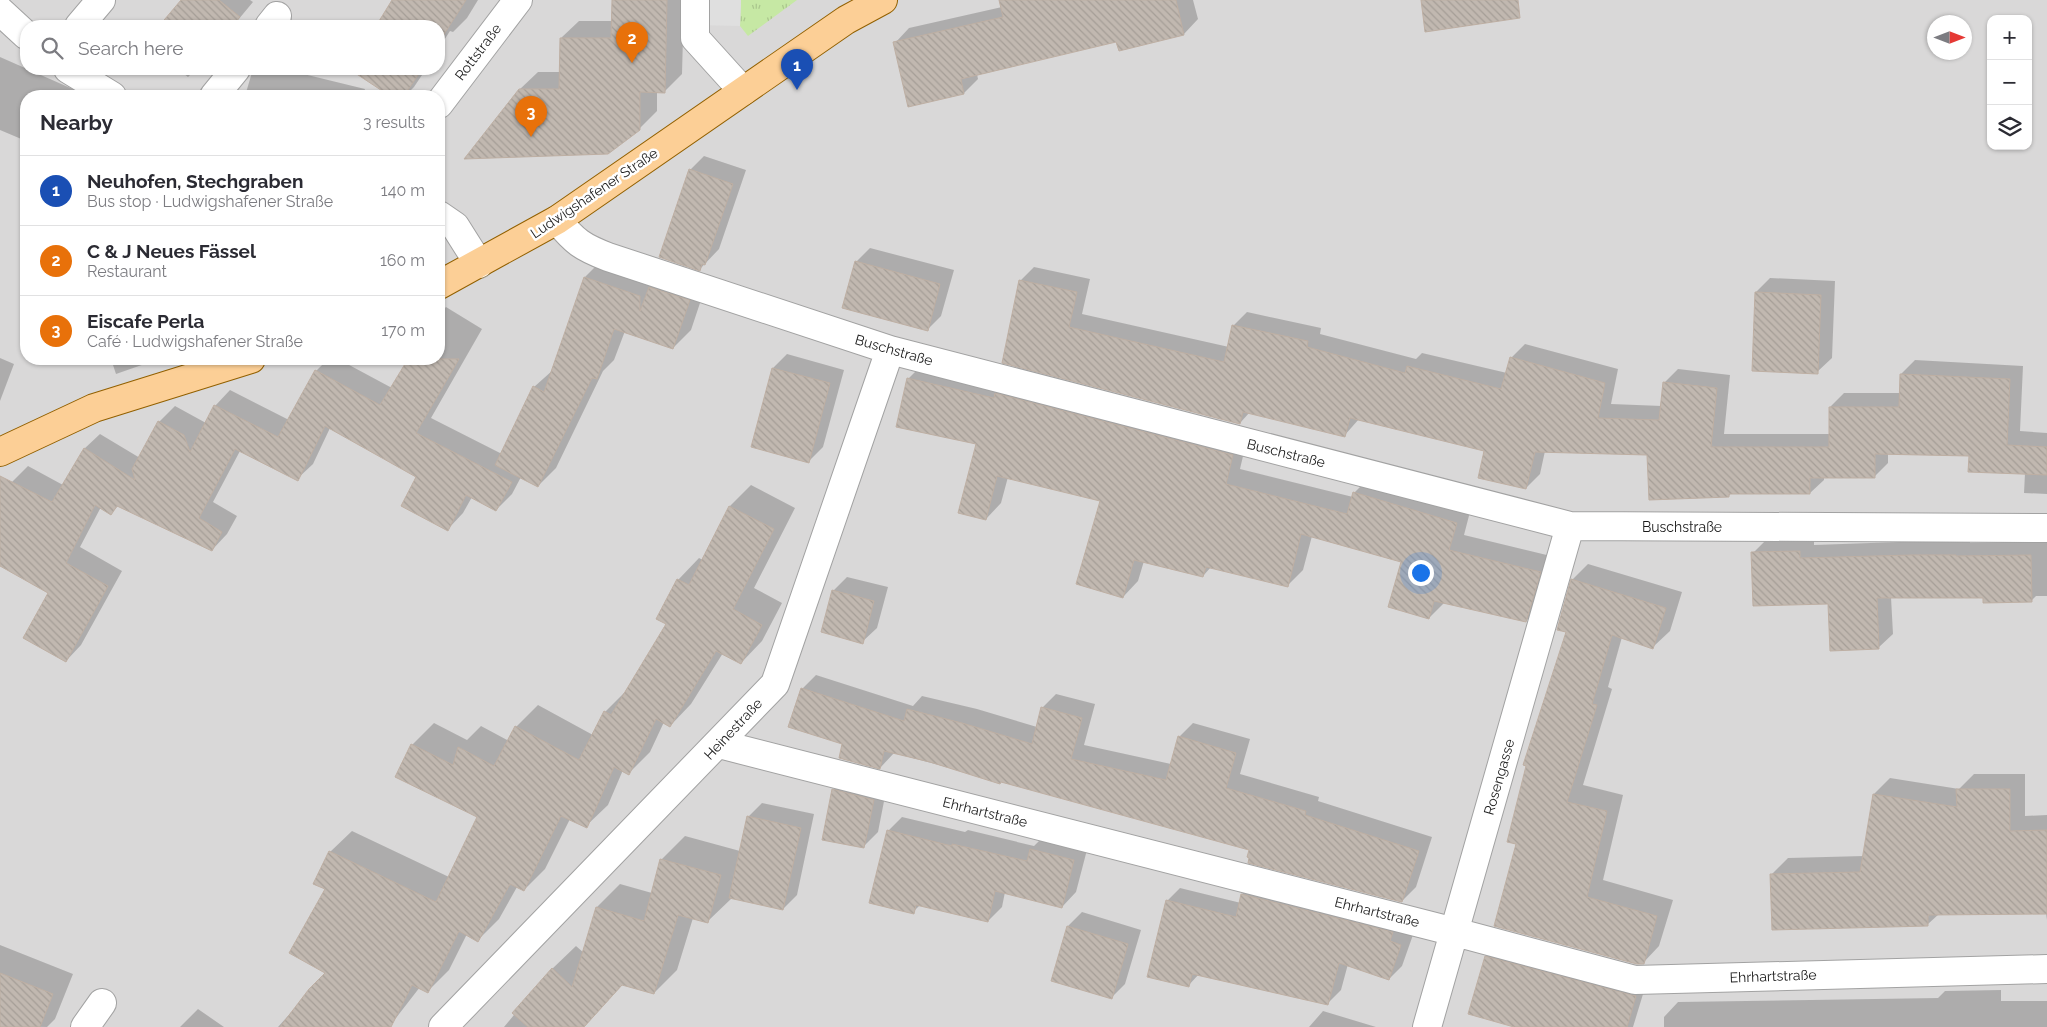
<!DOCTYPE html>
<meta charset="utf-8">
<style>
:root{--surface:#fff;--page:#f7f7f7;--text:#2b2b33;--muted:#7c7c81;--line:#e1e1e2;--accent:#c60001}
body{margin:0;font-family:Raleway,sans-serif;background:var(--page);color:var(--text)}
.controls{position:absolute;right:15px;top:15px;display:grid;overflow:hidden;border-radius:10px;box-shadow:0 1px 4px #0004}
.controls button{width:45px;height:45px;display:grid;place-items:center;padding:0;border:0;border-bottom:1px solid var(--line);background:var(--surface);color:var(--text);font:25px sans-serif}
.compass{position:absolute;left:1927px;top:15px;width:45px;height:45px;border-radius:50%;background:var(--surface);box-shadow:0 1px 4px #0004;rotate:90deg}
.you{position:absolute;left:1420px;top:572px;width:18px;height:18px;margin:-12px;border:4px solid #fff;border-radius:50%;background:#1a73e8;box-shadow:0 0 0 8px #1a73e833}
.badge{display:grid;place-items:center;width:32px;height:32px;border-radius:50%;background:var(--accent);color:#fff;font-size:16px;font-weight:700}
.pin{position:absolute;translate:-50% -41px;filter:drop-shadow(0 1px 2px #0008)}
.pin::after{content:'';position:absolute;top:26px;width:18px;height:15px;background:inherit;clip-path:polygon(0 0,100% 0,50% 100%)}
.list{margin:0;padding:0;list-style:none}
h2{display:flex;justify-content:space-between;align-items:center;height:65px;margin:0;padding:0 20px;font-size:21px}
h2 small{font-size:16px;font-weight:400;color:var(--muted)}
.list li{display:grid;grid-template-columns:32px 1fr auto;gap:15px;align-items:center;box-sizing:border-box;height:70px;padding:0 20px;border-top:1px solid var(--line)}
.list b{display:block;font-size:19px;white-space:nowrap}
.list p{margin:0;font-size:16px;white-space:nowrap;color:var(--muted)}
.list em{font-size:16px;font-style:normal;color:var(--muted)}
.icon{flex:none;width:28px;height:28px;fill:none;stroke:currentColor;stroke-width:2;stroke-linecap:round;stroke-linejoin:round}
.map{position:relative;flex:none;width:2047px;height:1027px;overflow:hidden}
.search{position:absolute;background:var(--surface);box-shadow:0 1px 4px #0004;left:20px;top:20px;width:425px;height:55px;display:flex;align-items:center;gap:12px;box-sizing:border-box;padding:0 18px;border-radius:20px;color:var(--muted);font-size:19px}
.panel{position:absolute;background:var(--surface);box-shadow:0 1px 4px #0004;left:20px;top:90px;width:425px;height:275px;border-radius:20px}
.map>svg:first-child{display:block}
.residential{fill:#d9d8d8;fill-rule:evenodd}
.grass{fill:url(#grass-tufts)}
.parking{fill:#dfdfdf}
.shadow{fill:#0003}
.building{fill:url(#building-back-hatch);stroke:#beafa3}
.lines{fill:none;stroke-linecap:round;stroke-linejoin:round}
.minor-casing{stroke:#a2a2a2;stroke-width:30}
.major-casing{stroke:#926000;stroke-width:30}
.minor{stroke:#fff;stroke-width:28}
.major{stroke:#fccf96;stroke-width:28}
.labels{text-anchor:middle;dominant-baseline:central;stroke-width:5;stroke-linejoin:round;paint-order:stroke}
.street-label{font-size:14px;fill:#1b1b1b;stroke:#fff}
</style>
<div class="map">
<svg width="2047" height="1027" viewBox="0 0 2047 1027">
<defs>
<pattern id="grass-tufts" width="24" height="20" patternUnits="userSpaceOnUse" patternTransform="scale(1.25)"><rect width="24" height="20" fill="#c6e8a4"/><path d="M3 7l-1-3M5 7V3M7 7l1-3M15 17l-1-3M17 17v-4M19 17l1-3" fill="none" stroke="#aac68d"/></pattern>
<pattern id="building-back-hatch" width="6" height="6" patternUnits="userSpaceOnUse" patternTransform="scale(1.25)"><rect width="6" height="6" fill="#c1b8b0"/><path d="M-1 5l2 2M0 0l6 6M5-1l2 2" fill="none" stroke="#a59e97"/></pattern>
</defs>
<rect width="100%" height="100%" fill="#ede8e0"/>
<path class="residential" d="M 0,0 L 2047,0 L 2047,1027 L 0,1027 ZM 1991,19 L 2028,19 L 2028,146 L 1991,146 ZM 1934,22 L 1964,22 L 1964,52 L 1934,52 ZM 26,26 L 439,26 L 439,69 L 26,69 ZM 26,96 L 439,96 L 439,359 L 26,359 Z"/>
<path class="grass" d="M 741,0 L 797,0 L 748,36 L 740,26 Z"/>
<path class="parking" d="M 695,0 L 741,0 L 740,26 L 695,25 Z"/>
<path class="shadow" d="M 182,0 L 250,0 L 253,2 L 233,26 L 161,26 Z
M 395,0 L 478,0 L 467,18 L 453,32 L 450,31 L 439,48 L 439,26 L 377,26 Z
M 613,0 L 684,0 L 682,74 L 664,92 L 657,92 L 657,111 L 639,129 L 519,90 L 538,72 L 560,72 L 561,38 L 579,21 L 613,21 Z
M 1000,0 L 1193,0 L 1198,19 L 1184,34 L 1117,41 L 977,74 L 978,79 L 964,93 L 909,105 L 895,43 L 909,28 L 1002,7 Z
M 0,57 L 84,94 L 83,96 L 26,96 L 26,141 L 0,130 Z
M 178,69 L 196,69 L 188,77 Z
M 253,69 L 283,69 L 365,89 L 363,96 L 245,96 Z
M 350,69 L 426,69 L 414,87 L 405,96 L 393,96 Z
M 704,156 L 746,170 L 719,249 L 700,269 L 690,170 Z
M 870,248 L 954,270 L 941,316 L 927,330 L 856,262 Z
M 603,259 L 707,282 L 691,330 L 673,348 L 625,331 L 614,360 L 603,371 L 556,468 L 538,486 L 521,477 L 512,494 L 496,510 L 472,497 L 463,513 L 448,529 L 418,476 L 330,428 L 313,464 L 297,479 L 240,451 L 213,502 L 237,516 L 227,534 L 212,550 L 119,505 L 111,513 L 101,507 L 80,547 L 122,571 L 81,645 L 66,661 L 50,593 L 0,565 L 0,502 L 1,503 L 12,482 L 28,466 L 63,485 L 84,449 L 100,434 L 140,458 L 159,422 L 175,406 L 206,423 L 215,406 L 230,390 L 289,420 L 316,371 L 328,359 L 338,359 L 392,388 L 409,359 L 439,359 L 439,314 L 446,307 L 482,329 L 431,418 L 502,454 L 534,387 L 553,370 L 585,277 Z
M 1034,267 L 1090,279 L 1082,314 L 1229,347 L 1234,325 L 1247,312 L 1321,328 L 1320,334 L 1416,359 L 1422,353 L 1507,373 L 1511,358 L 1525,344 L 1618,369 L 1611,404 L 1662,406 L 1664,383 L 1678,369 L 1730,375 L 1724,434 L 1830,434 L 1830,407 L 1844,393 L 1901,393 L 1901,374 L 1915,360 L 2023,366 L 2020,431 L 2047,433 L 2047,494 L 2024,493 L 2025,473 L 1970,455 L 1888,453 L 1888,463 L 1874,477 L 1824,477 L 1824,480 L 1810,493 L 1731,493 L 1729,496 L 1648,454 L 1545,451 L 1540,474 L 1526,488 L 1486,450 L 1359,419 L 1344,436 L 1250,412 L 1240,423 L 1003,362 L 1020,281 Z
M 1770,278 L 1835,281 L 1832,358 L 1817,372 L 1756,292 Z
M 787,354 L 844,370 L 823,447 L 809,461 L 773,368 Z
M 0,358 L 14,364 L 0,401 Z
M 111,359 L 159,359 L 116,374 Z
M 924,363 L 1247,439 L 1240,469 L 1353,497 L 1354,493 L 1370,477 L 1471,508 L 1464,535 L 1555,557 L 1541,606 L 1526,621 L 1445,602 L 1429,618 L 1403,561 L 1312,536 L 1303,570 L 1288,585 L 1211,567 L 1203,576 L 1144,561 L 1138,581 L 1123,597 L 1102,500 L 1008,477 L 1001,503 L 986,519 L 977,443 L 908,379 Z
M 751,485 L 795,508 L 754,588 L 782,603 L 762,641 L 741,663 L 723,653 L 691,704 L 670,726 L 664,722 L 650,752 L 629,773 L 623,770 L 608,805 L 586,826 L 570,819 L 545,869 L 524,890 L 517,887 L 499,919 L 478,940 L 467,934 L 449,970 L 428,991 L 420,987 L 389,1027 L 278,1027 L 327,972 L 327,888 L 330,852 L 352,831 L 449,877 L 479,816 L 397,776 L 412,745 L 434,723 L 467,740 L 481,726 L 509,741 L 516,727 L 538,705 L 593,735 L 605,712 L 626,691 L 668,624 L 678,580 L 699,558 L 703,560 L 730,506 Z
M 1814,538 L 1814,545 L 1927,541 L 1970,541 L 1970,543 L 2044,541 L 2044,543 L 2047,543 L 2047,596 L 2036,596 L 2031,601 L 1984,597 L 1891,597 L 1893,634 L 1878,648 L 1830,603 L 1753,553 L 1767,539 Z
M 1588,564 L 1682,592 L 1670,631 L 1653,647 L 1622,637 L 1608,687 L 1612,689 L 1583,785 L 1623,795 L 1603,880 L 1673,900 L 1659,946 L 1643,963 L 1517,844 L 1567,631 L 1572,580 Z
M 847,577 L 888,587 L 877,628 L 862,642 L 833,591 Z
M 816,675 L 913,706 L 922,696 L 977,709 L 1037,727 L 1042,708 L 1056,694 L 1095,704 L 1084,745 L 1171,764 L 1179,737 L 1193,723 L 1250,739 L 1240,774 L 1319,797 L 1318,801 L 1432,837 L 1416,887 L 1402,901 L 1251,849 L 894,753 L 880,768 L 843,743 L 802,689 Z
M 1974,774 L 2025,774 L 2025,816 L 2047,815 L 2047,920 L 2046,913 L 1939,914 L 1928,924 L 1772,874 L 1788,858 L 1864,856 L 1874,794 L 1890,778 L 1959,789 Z
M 848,776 L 887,786 L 878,832 L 864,846 L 834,790 Z
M 762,803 L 814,814 L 797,895 L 783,909 L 732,898 L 708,921 L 693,918 L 677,970 L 654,993 L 623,984 L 584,1027 L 504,1027 L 552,969 L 576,946 L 584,953 L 597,907 L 620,884 L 652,893 L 661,860 L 685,836 L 740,851 L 748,817 Z
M 902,817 L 965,832 L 968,830 L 1034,846 L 1045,835 L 1088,846 L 1076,892 L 1062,907 L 1005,892 L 1002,907 L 988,921 L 920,905 L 913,912 L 888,831 Z
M 1255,881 L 1414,932 L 1402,966 L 1389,979 L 1348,964 L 1341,990 L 1328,1003 L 1199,974 L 1188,986 L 1167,901 L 1180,888 L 1241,903 L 1242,894 Z
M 1082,912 L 1141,930 L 1125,984 L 1111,998 L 1068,926 Z
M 1500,943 L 1647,981 L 1633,1027 L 1519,1027 L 1486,957 Z
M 0,945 L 73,974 L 55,1019 L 47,1027 L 0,1026 Z
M 2001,990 L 2001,1001 L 2047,1001 L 2047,1027 L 1664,1027 L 1664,1017 L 1678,1002 L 1938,998 L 1945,991 Z
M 198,1009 L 224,1027 L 180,1027 Z
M 1323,1011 L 1376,1027 L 1309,1027 Z"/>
<path class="building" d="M 181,0 L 219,0 L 240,17 L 232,26 L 159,26 Z
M 392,0 L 466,0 L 439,42 L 439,26 L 376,26 Z
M 612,0 L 667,0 L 665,93 L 640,92 L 640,130 L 608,154 L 464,159 L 519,89 L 559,89 L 560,38 L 611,38 Z
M 999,0 L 1176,0 L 1184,35 L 1119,51 L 1116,42 L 961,79 L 964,94 L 908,107 L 893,42 L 1003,17 Z
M 1421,0 L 1518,0 L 1520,18 L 1425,32 Z
M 349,69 L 422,69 L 404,96 L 390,96 Z
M 689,169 L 733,184 L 705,265 L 702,264 L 700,271 L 659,257 Z
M 855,261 L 940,284 L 928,331 L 842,308 Z
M 584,277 L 640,296 L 640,311 L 649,287 L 690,300 L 673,349 L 614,329 L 597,379 L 592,378 L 538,487 L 495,465 L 533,386 L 544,392 Z
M 1019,280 L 1077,292 L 1069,327 L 1224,362 L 1232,325 L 1308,341 L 1307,347 L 1405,373 L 1407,366 L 1501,389 L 1510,357 L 1605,383 L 1598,418 L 1659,420 L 1663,382 L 1717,388 L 1711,447 L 1829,447 L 1829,407 L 1899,407 L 1900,374 L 2010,379 L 2007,445 L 2047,447 L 2047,475 L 1968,472 L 1969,456 L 1875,454 L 1875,478 L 1810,478 L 1810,494 L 1729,494 L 1729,497 L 1649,500 L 1647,455 L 1535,452 L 1526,489 L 1478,478 L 1484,451 L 1350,418 L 1345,437 L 1243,412 L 1240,424 L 1002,363 Z
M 1755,292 L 1821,295 L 1818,374 L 1752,371 Z
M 408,359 L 459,359 L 416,433 L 512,482 L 496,511 L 466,495 L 448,531 L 401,506 L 416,477 L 325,426 L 298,481 L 235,449 L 199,518 L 222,532 L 212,551 L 117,506 L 111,515 L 95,505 L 66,563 L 108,586 L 66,662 L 23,638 L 48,593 L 0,566 L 0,476 L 52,502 L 84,448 L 135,480 L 132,469 L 158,421 L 184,435 L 190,452 L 214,405 L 278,437 L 315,370 L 380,405 Z
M 772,368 L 830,383 L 809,463 L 751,447 Z
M 907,378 L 994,398 L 995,393 L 1233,455 L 1226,484 L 1347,514 L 1353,492 L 1457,523 L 1449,550 L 1541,572 L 1526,622 L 1434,601 L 1429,619 L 1388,607 L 1401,562 L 1301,534 L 1288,587 L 1206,567 L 1203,577 L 1134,560 L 1123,598 L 1076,584 L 1100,501 L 997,476 L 986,520 L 958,513 L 976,444 L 896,427 Z
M 729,506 L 774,529 L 733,609 L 762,625 L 741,664 L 716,651 L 670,727 L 656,719 L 629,775 L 614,767 L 587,828 L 561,816 L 524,891 L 510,884 L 478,942 L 459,931 L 428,993 L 412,985 L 391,1027 L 280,1027 L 309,989 L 325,973 L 289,953 L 325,889 L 313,884 L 329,851 L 436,902 L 477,817 L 395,777 L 411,744 L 453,765 L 458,747 L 494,766 L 515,726 L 579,760 L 604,711 L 611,715 L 666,624 L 656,619 L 677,579 L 689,585 Z
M 1800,551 L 1800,558 L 1912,555 L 1956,555 L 1956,556 L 2031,555 L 2032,602 L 1983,603 L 1983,598 L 1877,598 L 1879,649 L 1830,651 L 1828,604 L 1753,606 L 1751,552 Z
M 1571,579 L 1666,608 L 1653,649 L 1612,635 L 1592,704 L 1597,705 L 1567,802 L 1607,811 L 1587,897 L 1657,916 L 1644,964 L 1637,964 L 1494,926 L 1516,844 L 1507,842 L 1526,766 L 1523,765 L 1566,632 L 1557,630 Z
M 832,590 L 874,601 L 863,644 L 821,632 Z
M 801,688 L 904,721 L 907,709 L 962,723 L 1032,744 L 1041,707 L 1082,718 L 1071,759 L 1166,780 L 1178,736 L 1236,753 L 1226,788 L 1306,811 L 1305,815 L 1419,851 L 1402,902 L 1248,863 L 1249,858 L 1247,857 L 1249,850 L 1001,782 L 1000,784 L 930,762 L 884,751 L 880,769 L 839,758 L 842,744 L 788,727 Z
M 832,789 L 874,800 L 864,848 L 822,840 Z
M 1956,789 L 2010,789 L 2010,831 L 2047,830 L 2047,914 L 1928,915 L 1928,926 L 1772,930 L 1770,874 L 1860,872 L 1873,794 L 1957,807 Z
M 747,816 L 801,828 L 783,910 L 729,898 Z
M 887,830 L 952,846 L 952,844 L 1027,861 L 1030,849 L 1074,860 L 1062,908 L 995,891 L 988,922 L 916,905 L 914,914 L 869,903 Z
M 660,859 L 721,875 L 708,923 L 678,915 L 654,994 L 622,985 L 584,1027 L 528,1027 L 512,1013 L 552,968 L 572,987 L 596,907 L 644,921 Z
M 1241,894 L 1393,932 L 1390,941 L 1401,945 L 1389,980 L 1339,963 L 1328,1005 L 1192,974 L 1189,987 L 1147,977 L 1166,900 L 1236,917 Z
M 1067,926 L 1128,944 L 1112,999 L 1051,981 Z
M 1485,956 L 1636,996 L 1627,1027 L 1514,1027 L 1468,1014 Z
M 0,973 L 53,994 L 40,1027 L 0,1027 Z"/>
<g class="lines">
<g class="minor-casing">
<path id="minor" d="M 695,0 L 695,38 L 743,91
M 0,11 L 26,35
M 79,26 L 101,0
M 269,26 L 277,16
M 68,69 L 112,96
M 214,96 L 236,69
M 439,104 L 518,0
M 439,215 L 455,226 L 479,264
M 557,220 C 575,242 582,247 608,257 L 890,350 L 1570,526 L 2047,528
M 719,744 L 1455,932 L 1635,980 L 2047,969
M 85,1027 L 102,1003
M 443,1027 L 775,684 L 890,350
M 1427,1027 L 1570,526"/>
</g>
<g class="major-casing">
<path id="major" d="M 439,285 L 557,220 L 846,20 L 883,0
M 0,452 L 94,408 L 251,359"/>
</g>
<use href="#minor" class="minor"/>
<use href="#major" class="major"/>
</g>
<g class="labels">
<g class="street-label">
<text transform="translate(478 52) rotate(-53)">Rottstraße</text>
<text transform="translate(594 193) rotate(-34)">Ludwigshafener Straße</text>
<text transform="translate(894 350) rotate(16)">Buschstraße</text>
<text transform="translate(1286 453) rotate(14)">Buschstraße</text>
<text x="1682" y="527">Buschstraße</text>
<text transform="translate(733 729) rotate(-47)">Heinestraße</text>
<text transform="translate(1499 777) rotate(-74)">Rosengasse</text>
<text transform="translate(985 812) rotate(14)">Ehrhartstraße</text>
<text transform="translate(1377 912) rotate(14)">Ehrhartstraße</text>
<text transform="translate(1773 976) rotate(-2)">Ehrhartstraße</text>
</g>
</g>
</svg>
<div class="controls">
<button>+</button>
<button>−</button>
<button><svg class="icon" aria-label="layers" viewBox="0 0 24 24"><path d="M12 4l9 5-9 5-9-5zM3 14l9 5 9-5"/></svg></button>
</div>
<svg class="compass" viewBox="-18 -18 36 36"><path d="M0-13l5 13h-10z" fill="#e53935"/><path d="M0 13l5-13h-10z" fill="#7c7c81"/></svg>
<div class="you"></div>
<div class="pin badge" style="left:797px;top:90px;background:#1a4fb4">1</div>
<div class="pin badge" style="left:632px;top:63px;background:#e8710a">2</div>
<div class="pin badge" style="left:531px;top:137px;background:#e8710a">3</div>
<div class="search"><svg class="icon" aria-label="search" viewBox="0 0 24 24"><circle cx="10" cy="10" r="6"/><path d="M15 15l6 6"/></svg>Search here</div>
<section class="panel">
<h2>Nearby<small>3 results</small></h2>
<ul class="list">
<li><span class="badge" style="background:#1a4fb4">1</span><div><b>Neuhofen, Stechgraben</b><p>Bus stop · Ludwigshafener Straße</p></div><em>140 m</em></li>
<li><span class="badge" style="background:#e8710a">2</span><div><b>C &amp; J Neues Fässel</b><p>Restaurant</p></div><em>160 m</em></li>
<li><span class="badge" style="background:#e8710a">3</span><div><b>Eiscafe Perla</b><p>Café · Ludwigshafener Straße</p></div><em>170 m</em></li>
</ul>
</section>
</div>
